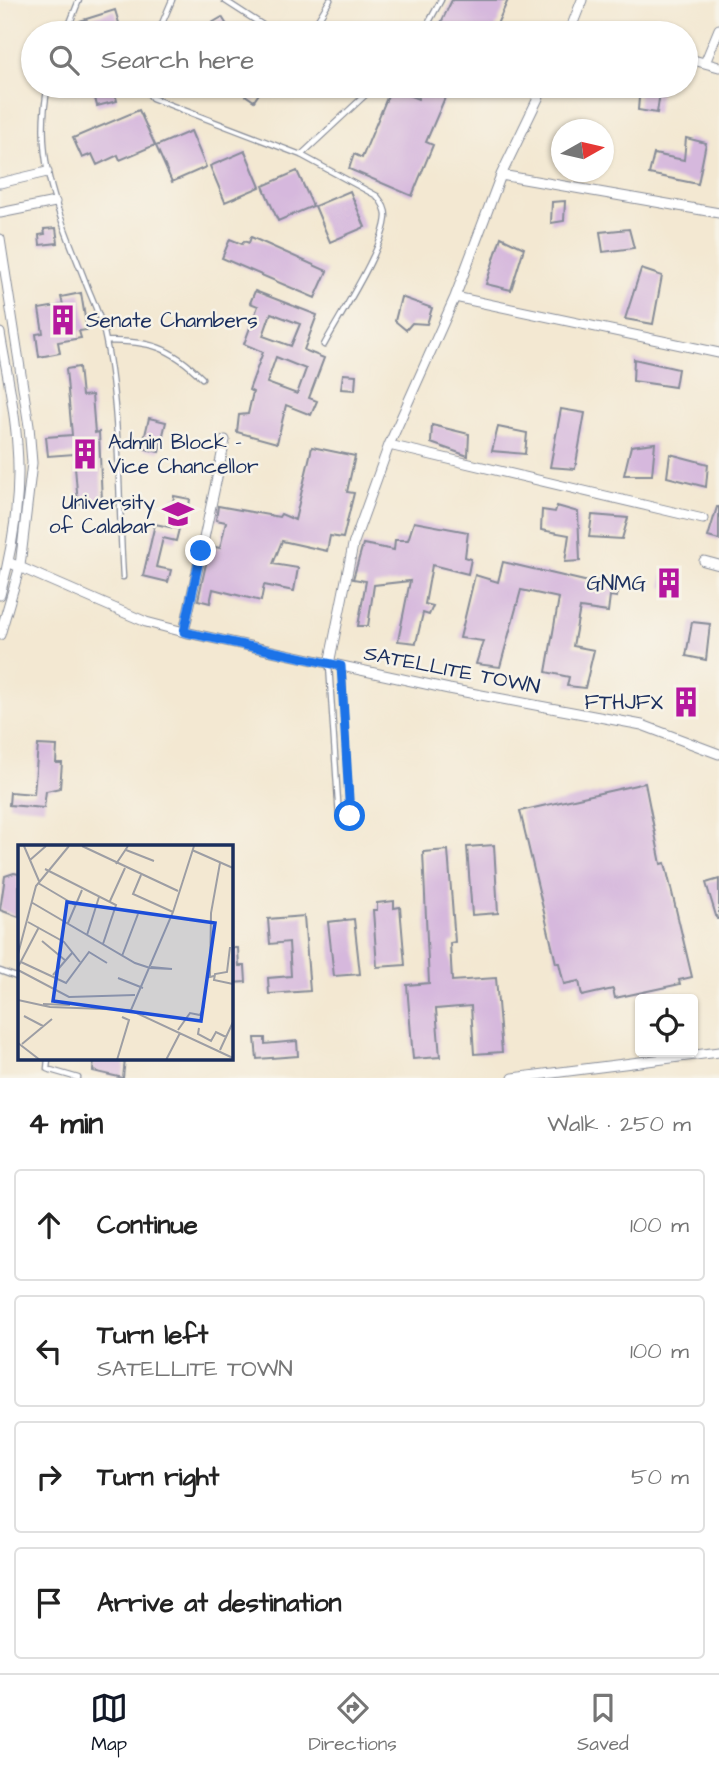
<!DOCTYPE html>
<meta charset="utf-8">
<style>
:root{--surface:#fff;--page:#f2f2f2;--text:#222;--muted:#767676;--line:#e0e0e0;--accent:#111827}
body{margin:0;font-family:"Architects Daughter",sans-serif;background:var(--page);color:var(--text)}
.controls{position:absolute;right:21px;bottom:21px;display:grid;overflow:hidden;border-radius:7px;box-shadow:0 2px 5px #0004}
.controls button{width:63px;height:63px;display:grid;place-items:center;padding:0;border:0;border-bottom:2px solid var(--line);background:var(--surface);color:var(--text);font:35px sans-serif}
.compass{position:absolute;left:551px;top:119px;width:63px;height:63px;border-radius:50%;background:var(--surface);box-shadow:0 2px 5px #0004;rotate:82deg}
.stop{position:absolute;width:21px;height:21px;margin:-16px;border:5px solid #1a73e8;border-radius:50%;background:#fff}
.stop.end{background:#1a73e8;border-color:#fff;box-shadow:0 2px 7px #0008}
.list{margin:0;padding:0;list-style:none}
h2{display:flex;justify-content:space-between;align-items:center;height:91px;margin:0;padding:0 28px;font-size:30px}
h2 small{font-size:23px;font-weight:400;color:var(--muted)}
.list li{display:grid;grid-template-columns:46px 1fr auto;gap:21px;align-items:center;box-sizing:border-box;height:112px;margin:0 14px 14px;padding:0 14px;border:2px solid var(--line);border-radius:7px}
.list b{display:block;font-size:26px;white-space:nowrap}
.list p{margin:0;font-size:23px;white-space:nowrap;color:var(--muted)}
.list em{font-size:23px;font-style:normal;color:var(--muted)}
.icon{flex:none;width:38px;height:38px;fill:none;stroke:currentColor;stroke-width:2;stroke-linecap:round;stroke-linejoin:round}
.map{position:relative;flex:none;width:719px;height:1078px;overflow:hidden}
.search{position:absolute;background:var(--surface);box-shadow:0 2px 5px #0004;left:21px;right:21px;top:21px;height:77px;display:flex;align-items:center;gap:18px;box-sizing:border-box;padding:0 24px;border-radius:38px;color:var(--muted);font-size:26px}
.sheet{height:595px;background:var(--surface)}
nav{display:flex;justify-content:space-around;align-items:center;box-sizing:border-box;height:98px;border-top:2px solid var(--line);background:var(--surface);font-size:19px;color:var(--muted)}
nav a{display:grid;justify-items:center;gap:4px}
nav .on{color:var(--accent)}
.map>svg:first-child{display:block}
.building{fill:#d6b8dd;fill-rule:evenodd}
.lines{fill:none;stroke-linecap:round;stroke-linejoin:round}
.service-casing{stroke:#878c98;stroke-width:7}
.minor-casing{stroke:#878c98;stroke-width:11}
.service{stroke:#fff;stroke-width:4.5}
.minor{stroke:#fff;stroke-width:9}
.route{stroke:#1a73e8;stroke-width:9}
.labels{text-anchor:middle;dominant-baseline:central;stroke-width:5;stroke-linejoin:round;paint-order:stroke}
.poi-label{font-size:21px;fill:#1b2f5e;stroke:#f7f3e8;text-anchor:end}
.street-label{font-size:21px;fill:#1b2f5e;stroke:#f7f3e8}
.inset-road{fill:none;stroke:#9d9ea4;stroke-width:2}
.view{fill:#1d4ed8;fill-opacity:0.15;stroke:#1d4ed8;stroke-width:3.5}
.inset-edge{fill:none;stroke:#1b2f5e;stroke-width:3.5}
</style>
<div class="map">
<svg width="719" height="1078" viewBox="0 0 719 1078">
<rect width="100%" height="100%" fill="#f7f3e8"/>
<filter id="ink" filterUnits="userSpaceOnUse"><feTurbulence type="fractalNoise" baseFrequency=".0143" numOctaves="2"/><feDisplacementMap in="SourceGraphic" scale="14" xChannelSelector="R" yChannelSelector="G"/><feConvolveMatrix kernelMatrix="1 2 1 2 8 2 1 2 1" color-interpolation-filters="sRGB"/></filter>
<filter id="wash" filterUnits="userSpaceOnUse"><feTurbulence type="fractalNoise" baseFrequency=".00686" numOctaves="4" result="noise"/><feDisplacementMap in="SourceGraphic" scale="28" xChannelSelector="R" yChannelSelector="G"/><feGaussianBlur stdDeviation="1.57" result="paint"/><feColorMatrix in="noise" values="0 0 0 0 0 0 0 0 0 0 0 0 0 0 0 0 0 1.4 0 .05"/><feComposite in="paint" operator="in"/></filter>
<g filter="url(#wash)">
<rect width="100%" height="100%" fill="#f3e8d2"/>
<g id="blocks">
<path class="building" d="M 452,0 L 508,0 L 493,33 L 436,33 Z
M 115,10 L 122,33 L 84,33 L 80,21 Z
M 222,17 L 232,33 L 195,33 Z
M 92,86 L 113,86 L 117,101 L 97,106 Z
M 232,86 L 264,86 L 254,101 Z
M 423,86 L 450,86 L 426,142 L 433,145 L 412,196 L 349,169 L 354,154 L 362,158 L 391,88 L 418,99 Z
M 640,86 L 661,86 L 657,113 L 638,110 Z
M 139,110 L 155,145 L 120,160 L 118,155 L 97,165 L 92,154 L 82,158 L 73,138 Z
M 191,131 L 206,167 L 172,182 L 156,146 Z
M 686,138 L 706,143 L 698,184 L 649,174 L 654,154 L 684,160 Z
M 245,151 L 260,187 L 225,202 L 210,166 Z
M 297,171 L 313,206 L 278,221 L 263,186 Z
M 350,191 L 365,227 L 330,242 L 315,206 Z
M 565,201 L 564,221 L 551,223 L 552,202 Z
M 56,228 L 58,243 L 40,245 L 39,235 L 45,234 L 44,229 Z
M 629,229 L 634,248 L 603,252 L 600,232 Z
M 251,237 L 327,271 L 315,298 L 222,258 L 230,239 L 242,244 L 244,241 L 249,243 Z
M 501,237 L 524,248 L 511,290 L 486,284 Z
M 641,269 L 662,276 L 653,324 L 625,319 Z
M 255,291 L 317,315 L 304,350 L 324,358 L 309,398 L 317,401 L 311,415 L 286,405 L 277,443 L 237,432 L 239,415 L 248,414 L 253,392 L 249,390 L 263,352 L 244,344 L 258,306 L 250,303 ZM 271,313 L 300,324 L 291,346 L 263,336 ZM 276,357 L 306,369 L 297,394 L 267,383 Z
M 81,293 L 87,330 L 79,331 L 81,338 L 58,342 L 60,353 L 39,357 L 36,334 L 43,333 L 39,309 L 63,305 L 61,297 Z
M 401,297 L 432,308 L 427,324 L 412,323 L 406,330 L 395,321 Z
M 634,359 L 678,369 L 675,387 L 633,381 Z
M 79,367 L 82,396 L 92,395 L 95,433 L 99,432 L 102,502 L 78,504 L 74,454 L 48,456 L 46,437 L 72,435 L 66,369 Z
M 343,374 L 356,375 L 355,390 L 341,389 Z
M 561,409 L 585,413 L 575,469 L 550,467 Z
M 149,418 L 166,422 L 159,452 L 142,448 Z
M 432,425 L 469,434 L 468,456 L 431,443 Z
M 498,427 L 527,433 L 525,454 L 492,451 Z
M 655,443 L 652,475 L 624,475 L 631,446 Z
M 312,447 L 355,456 L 347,492 L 354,493 L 343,538 L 330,536 L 327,551 L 282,541 L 273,564 L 298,568 L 294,591 L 264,585 L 261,601 L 213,589 L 210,603 L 198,600 L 210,546 L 220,548 L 226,522 L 216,520 L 218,506 L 279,517 L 281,514 L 295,520 Z
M 670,454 L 708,464 L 706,487 L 667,477 Z
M 174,496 L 190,499 L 188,513 L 172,510 Z
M 557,506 L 578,512 L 580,561 L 565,562 L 569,535 L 541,530 L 542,510 L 555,512 Z
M 717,507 L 719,507 L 719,540 L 708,537 Z
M 592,515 L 628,518 L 622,539 L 589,537 Z
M 414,522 L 468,532 L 465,557 L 471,559 L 468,574 L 432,565 L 425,604 L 433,606 L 429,615 L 423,613 L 416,643 L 398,641 L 410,581 L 374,585 L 368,626 L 358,626 L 366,581 L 353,579 L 363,544 L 394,550 L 395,540 L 408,540 Z
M 155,524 L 179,529 L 176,541 L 163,538 L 156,567 L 171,570 L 168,582 L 143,576 Z
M 503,562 L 593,583 L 594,580 L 619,584 L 617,597 L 610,596 L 608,612 L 580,608 L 573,646 L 594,650 L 585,688 L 567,686 L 569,677 L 546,672 L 559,598 L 521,590 L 500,667 L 476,664 L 483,641 L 460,638 L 475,575 L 498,582 Z
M 662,575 L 678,578 L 676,591 L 662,587 Z
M 692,622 L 710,624 L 706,660 L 686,656 Z
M 38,745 L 57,746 L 56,763 L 62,763 L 60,788 L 46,791 L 44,808 L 9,805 L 10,792 L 34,794 Z
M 645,783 L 661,864 L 665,863 L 692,977 L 679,980 L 680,984 L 615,998 L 613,989 L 582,996 L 579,981 L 564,984 L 559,963 L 556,963 L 520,811 Z
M 494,845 L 498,913 L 472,915 L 467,847 Z
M 448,850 L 455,942 L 450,943 L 452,981 L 496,978 L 502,1052 L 474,1054 L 471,1006 L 436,1009 L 440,1057 L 413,1059 L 407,985 L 429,983 L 423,852 Z
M 14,873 L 19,874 L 19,917 L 0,910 L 5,876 Z
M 719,879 L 719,919 L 717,919 L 706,883 Z
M 394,901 L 394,908 L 400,907 L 405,965 L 377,967 L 373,910 L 377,910 L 377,903 Z
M 304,916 L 310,991 L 269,994 L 268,978 L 291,976 L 289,942 L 270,944 L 268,919 Z
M 354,919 L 360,974 L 334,976 L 328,922 Z
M 231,948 L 238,948 L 239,966 L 245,966 L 246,982 L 231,983 Z
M 255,1038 L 265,1038 L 265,1044 L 297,1041 L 298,1056 L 257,1059 Z
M 94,1059 L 125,1059 L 123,1078 L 93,1071 Z"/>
</g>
</g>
<g filter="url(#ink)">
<use href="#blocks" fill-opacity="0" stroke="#878c98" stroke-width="2"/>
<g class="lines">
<g class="service-casing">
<path id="service" d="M 224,0 L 275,33
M 66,33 L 79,0
M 158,33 L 172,0
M 310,33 L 330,0
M 423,33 L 441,0
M 48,86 C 32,161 61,218 87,286 C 93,301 100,316 104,332 C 121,407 118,499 123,577
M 143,86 L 152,98 L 301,155 L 377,196 C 382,202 386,208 386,216 C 385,247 340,315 324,345
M 356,86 L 367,93
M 301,155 L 375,86
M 106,341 C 149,341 170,346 202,378
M 329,665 L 339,817 L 350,816 L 342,667
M 0,971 L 19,978
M 48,1059 L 47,1069 L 78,1078"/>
</g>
<g class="minor-casing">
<path id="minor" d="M 570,29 L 588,33
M 569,33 L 582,0
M 686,58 L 719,67
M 705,63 L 719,29
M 501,175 L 719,213
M 0,183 L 47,172
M 0,213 L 55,202
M 0,239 L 29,426 L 32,463 L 20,566 L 0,635
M 455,297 L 719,353
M 0,333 C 6,370 15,407 17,445 C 21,494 13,547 0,595
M 389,445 L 703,519
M 704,561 L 719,565
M 8,562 L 146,622 L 184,632 L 449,689 L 642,725 L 719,754
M 184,632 L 225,440
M 329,664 L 353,545 L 389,445 L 455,297 L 501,175 L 544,86
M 513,1078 L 719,1052"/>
</g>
<use href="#service" class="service"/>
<use href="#minor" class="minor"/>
</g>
</g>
<g class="lines" filter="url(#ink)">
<path class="route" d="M 201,551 L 184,632 L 341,666 L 350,816"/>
</g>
<defs>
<g id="building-bare" transform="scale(2.415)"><path d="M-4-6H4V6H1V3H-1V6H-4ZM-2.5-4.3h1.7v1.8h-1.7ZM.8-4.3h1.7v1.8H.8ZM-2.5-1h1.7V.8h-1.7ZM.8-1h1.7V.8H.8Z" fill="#b5179e" stroke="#f7f3e8" stroke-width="2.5" paint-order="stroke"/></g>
<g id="university-bare" transform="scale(2.415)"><path d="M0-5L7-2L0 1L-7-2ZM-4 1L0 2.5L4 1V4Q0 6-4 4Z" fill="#b5179e" stroke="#f7f3e8" stroke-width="2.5" paint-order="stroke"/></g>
</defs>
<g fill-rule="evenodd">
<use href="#building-bare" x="63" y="320"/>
<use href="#building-bare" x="85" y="454"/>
<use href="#university-bare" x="178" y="514"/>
<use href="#building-bare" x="669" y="583"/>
<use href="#building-bare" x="686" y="702"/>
</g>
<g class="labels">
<g class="poi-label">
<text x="86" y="320" text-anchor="start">Senate Chambers</text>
<text x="108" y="442" text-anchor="start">Admin Block -<tspan x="108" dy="24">Vice Chancellor</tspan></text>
<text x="155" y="502">University<tspan x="155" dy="24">of Calabar</tspan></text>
<text x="646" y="583">GNMG</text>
<text x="663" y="702">FTHJFX</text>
</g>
<g class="street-label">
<text transform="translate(452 670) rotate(11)">SATELLITE TOWN</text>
</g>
</g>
<g transform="translate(18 845)">
<rect width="215" height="215" fill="#f3e8d2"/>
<path class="inset-road" d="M 6,1 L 21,36M 64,1 L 160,46M 108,5 L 136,16M 174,5 L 215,23M 12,15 L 28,1M 98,19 L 110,1M 27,24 L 98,60 L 85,99M 123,30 L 115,49 L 155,67M 20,38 L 57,60M 92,56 L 107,23M 13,57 L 117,118 L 132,123 L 154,124 L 133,122M 10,77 L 46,97 L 62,117M 50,78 L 64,45M 69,90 L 81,52M 24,96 L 48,116M 212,102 L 209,127 L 197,129 L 196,135 L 215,139M 0,109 L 18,41 L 51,1M 104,111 L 120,69M 3,117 L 48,138 L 71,107 L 89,118M 0,122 L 21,82M 0,125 L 51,152 L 117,150M 35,130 L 54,108M 196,131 L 192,132 L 193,68 L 202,18M 100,133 L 125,143M 0,155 L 32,162 L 112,165 L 215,213M 25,159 L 52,160M 113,165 L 155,67 L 176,1M 6,171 L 25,181M 181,183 L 180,189 L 193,196 L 198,187 L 208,192M 160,185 L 172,168 L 182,170 L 186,161M 0,198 L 22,215M 4,199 L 34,174M 202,205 L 215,177M 99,215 L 111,175 L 104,172M 148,215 L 162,188"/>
<path class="view" d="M 49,57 L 197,78 L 183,176 L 35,156 Z"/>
<rect width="215" height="215" class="inset-edge"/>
</g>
</svg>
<div class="controls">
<button><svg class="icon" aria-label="locate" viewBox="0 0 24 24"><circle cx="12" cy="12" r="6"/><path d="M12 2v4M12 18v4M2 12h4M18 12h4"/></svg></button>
</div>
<svg class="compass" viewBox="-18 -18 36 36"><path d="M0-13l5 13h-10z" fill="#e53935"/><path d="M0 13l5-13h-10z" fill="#767676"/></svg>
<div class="stop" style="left:350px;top:816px"></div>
<div class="stop end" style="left:201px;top:551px"></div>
<div class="search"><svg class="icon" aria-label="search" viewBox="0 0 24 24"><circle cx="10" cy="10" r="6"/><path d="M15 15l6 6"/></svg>Search here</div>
</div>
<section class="sheet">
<h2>4 min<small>Walk · 250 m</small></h2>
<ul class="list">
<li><svg class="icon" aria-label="ahead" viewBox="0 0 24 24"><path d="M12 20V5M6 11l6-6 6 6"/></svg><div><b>Continue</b></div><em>100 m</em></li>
<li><svg class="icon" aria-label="left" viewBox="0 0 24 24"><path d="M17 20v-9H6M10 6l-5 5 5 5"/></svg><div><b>Turn left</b><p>SATELLITE TOWN</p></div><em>100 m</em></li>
<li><svg class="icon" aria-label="right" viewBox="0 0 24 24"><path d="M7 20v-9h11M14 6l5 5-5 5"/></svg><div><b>Turn right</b></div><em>50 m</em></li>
<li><svg class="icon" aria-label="arrive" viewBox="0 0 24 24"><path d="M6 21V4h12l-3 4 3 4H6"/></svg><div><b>Arrive at destination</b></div></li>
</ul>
</section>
<nav>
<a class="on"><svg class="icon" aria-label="map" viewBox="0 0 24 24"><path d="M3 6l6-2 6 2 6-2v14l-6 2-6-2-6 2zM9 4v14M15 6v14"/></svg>Map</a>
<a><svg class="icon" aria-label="directions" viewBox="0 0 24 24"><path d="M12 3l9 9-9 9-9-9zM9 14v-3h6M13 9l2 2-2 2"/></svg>Directions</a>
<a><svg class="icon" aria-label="saved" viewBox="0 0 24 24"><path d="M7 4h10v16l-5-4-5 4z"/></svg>Saved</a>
</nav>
